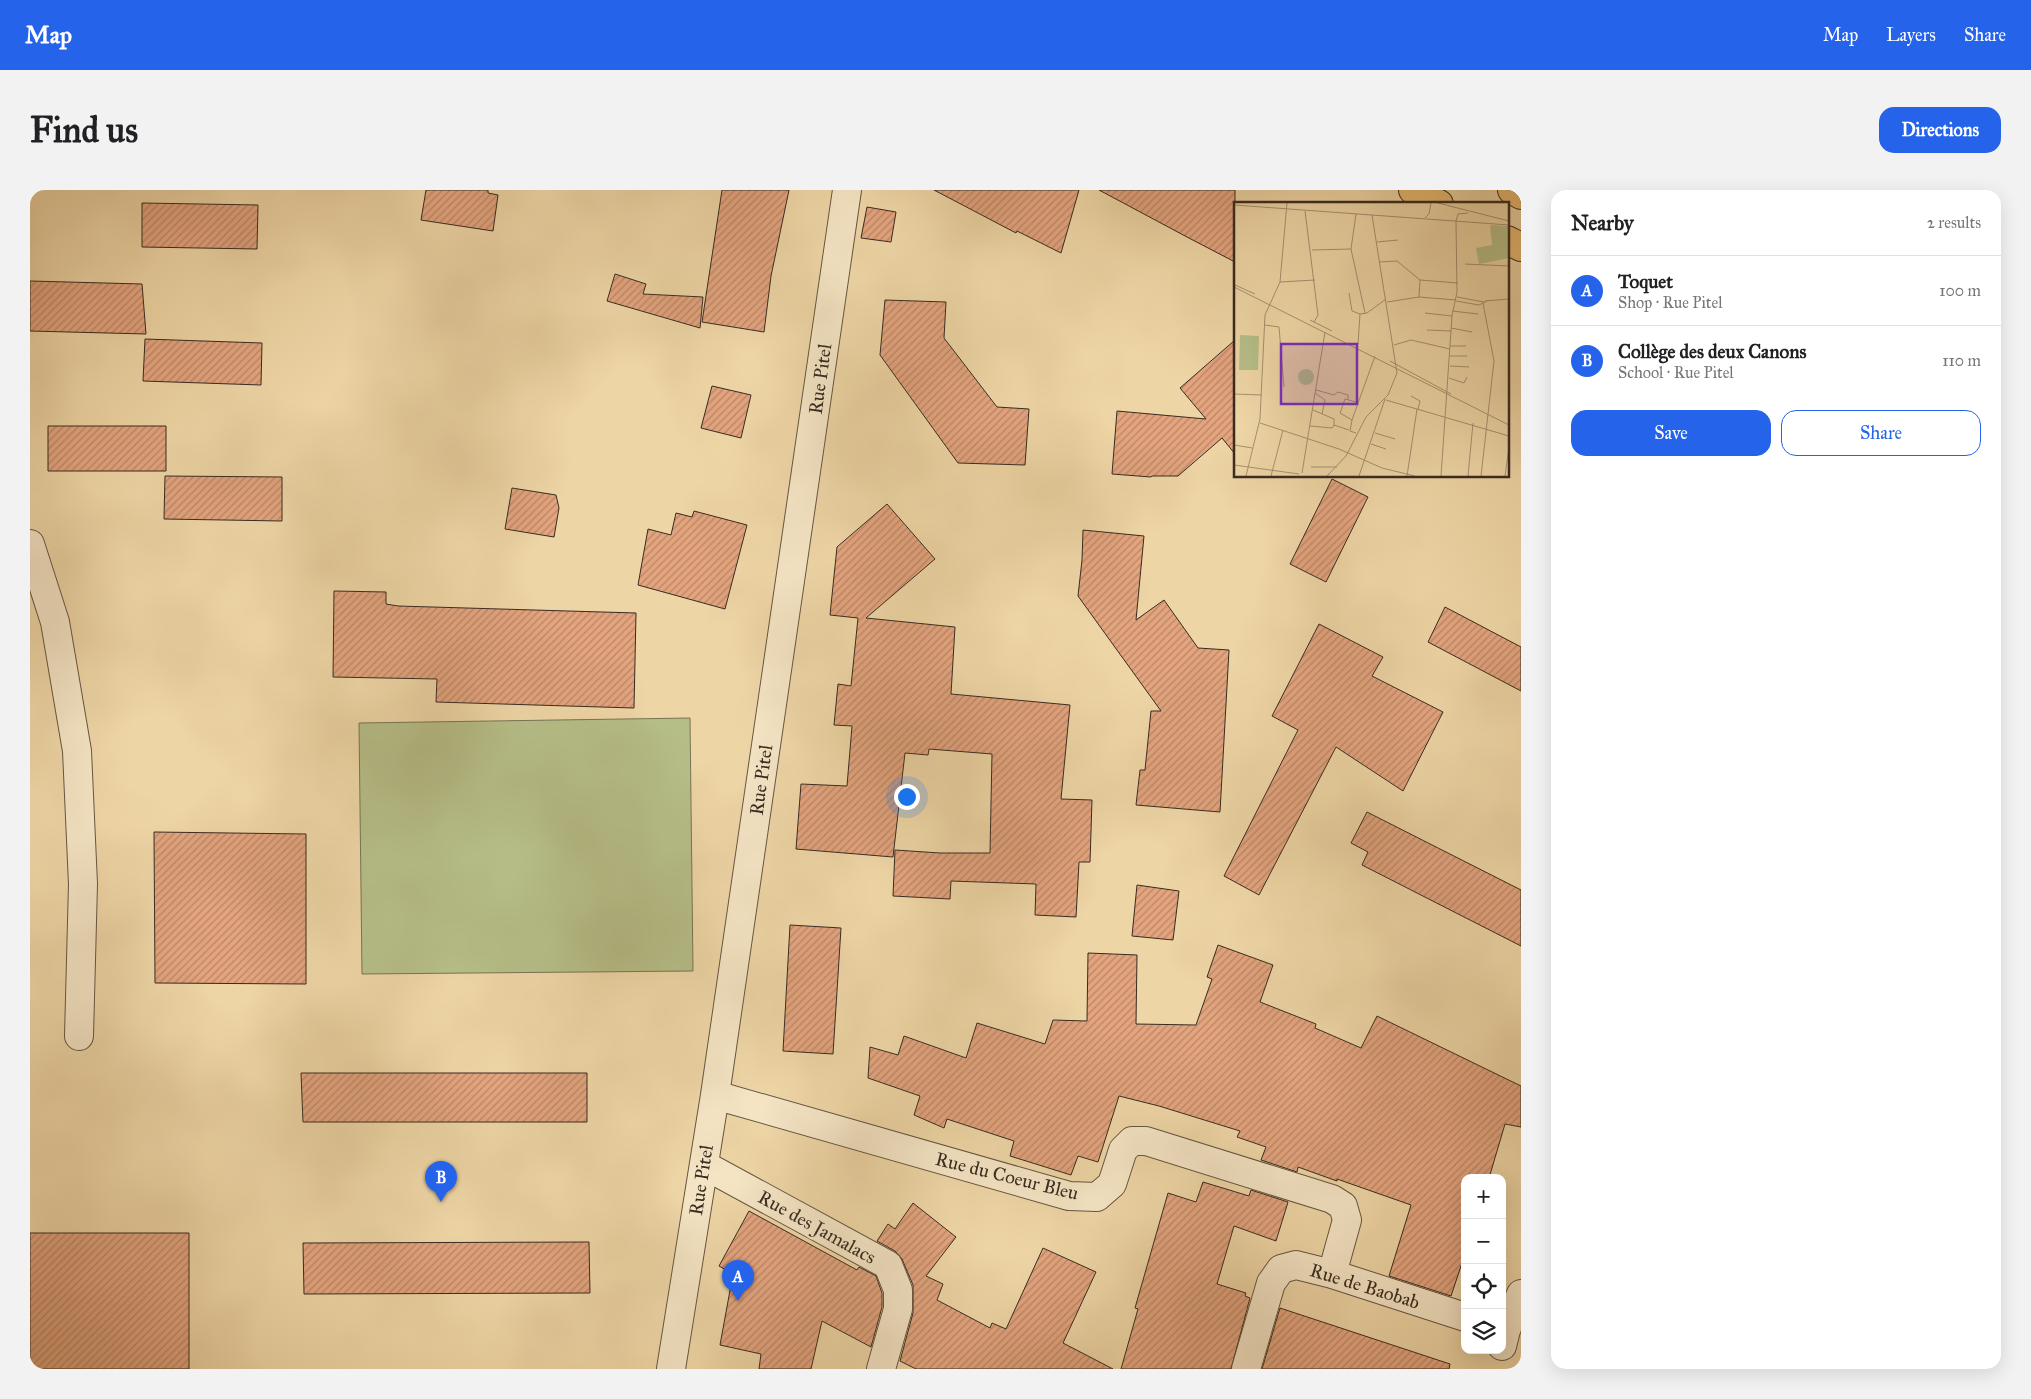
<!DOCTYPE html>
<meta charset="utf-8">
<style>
:root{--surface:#fff;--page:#f2f2f2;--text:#202124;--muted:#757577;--line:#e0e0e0;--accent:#2563eb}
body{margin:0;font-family:"IM FELL Great Primer",serif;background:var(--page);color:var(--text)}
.controls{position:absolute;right:15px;bottom:15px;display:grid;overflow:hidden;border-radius:10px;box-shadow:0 5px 20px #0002}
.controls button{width:45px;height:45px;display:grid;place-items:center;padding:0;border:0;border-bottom:1px solid var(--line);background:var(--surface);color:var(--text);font:25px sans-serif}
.you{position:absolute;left:876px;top:606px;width:18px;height:18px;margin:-12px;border:4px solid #fff;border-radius:50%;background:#1a73e8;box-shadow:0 0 0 8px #1a73e833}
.badge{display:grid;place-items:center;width:32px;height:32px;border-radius:50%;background:var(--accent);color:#fff;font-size:16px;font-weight:700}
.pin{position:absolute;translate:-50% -41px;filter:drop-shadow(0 1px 2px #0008)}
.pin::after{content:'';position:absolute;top:26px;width:18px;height:15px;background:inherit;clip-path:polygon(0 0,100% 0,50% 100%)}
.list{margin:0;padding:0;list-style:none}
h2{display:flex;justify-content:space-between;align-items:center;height:65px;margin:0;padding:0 20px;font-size:21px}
h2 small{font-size:16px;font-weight:400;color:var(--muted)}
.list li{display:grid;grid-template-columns:32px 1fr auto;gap:15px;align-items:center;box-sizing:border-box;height:70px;padding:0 20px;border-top:1px solid var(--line)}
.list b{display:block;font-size:19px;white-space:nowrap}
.list p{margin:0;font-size:16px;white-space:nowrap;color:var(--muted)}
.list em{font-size:16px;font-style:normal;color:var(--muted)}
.actions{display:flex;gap:10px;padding:15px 20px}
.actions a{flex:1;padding:11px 0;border:1px solid var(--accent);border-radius:15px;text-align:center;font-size:18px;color:var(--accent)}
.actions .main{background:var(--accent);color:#fff}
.icon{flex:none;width:28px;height:28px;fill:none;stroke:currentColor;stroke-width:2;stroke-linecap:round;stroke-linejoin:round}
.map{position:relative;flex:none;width:1491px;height:1179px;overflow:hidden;border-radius:15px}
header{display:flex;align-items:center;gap:30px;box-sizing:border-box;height:70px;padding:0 25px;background:var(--accent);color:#fff}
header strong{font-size:24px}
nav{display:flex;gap:28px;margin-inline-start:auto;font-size:18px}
.intro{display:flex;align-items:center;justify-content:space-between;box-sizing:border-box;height:120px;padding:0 30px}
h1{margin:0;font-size:35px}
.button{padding:12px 22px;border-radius:15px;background:var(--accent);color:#fff;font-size:18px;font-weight:700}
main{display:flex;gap:30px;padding:0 30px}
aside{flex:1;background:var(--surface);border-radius:15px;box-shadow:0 5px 20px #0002}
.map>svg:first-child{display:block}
.garden{fill:#b6be88;stroke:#777454}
.building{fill:url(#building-hatch);stroke:#382b21}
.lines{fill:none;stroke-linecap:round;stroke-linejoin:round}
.minor-casing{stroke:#665642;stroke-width:30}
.major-casing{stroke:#382b21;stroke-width:30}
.minor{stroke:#f4e4c4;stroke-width:28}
.major{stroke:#e7ba72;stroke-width:28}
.labels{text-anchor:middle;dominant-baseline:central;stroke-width:4.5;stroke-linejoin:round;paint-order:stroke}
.street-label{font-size:19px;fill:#382b21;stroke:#f4e4c4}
.inset-road{fill:none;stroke:#a59170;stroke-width:1}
.view{fill:#7b2cbf;fill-opacity:0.15;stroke:#7b2cbf;stroke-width:2.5}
.inset-edge{fill:none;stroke:#382b21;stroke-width:2.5}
</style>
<header>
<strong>Map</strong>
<nav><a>Map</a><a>Layers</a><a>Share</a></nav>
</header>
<div class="intro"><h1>Find us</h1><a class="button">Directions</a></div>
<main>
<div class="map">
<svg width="1491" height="1179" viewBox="0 0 1491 1179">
<defs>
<pattern id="building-hatch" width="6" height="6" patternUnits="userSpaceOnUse" patternTransform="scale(1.25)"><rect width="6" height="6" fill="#e3a47e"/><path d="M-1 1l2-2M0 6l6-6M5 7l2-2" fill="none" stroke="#b98667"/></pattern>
</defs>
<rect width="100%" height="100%" fill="#eed5a5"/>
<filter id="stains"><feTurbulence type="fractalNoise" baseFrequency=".004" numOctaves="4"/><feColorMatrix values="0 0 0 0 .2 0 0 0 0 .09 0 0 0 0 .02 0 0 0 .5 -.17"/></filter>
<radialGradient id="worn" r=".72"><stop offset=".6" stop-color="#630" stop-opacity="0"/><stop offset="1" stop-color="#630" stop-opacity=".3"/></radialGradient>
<path class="garden" d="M 660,528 L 663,781 L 332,784 L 329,533 Z"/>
<path class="building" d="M 396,0 L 458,0 L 458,3 L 468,5 L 463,41 L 391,30 Z
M 692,0 L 759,0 L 741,86 L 734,142 L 672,132 Z
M 904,0 L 1049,0 L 1031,63 L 987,41 L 986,43 Z
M 1069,0 L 1205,0 L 1205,72 L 1157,47 Z
M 112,13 L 228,15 L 227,59 L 112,57 Z
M 837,17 L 866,22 L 861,52 L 831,48 Z
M 585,84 L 616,94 L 613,104 L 673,107 L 670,138 L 577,111 Z
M 0,91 L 112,94 L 116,144 L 0,141 Z
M 855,110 L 916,112 L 914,148 L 967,217 L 999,219 L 995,275 L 928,273 L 850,165 Z
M 115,149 L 232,153 L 231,195 L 113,191 Z
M 1205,150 L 1205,264 L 1192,248 L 1148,286 L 1122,286 L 1121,287 L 1082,284 L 1087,221 L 1176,229 L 1150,198 Z
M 682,196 L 721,205 L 711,248 L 671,238 Z
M 18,236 L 136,236 L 136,281 L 18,281 Z
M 135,286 L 252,287 L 252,331 L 134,329 Z
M 1302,289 L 1338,307 L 1296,392 L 1260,374 Z
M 482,298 L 526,305 L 529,318 L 524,347 L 475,339 Z
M 857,314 L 905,369 L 836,428 L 925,437 L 921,504 L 1040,515 L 1031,609 L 1062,610 L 1060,672 L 1049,672 L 1046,727 L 1005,725 L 1006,694 L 921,691 L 920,709 L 863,706 L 865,660 L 910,663 L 960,663 L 962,564 L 899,559 L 898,565 L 875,563 L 863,667 L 766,659 L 771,594 L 817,596 L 822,536 L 804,535 L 808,494 L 821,496 L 828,428 L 800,425 L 807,357 Z
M 664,321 L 717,335 L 695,419 L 608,395 L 618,339 L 641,345 L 646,323 L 662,327 Z
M 1053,340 L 1114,346 L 1106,430 L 1134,410 L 1168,458 L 1199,460 L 1190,622 L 1106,615 L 1110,580 L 1115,580 L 1121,521 L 1131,521 L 1048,406 L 1052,370 Z
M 304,401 L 356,402 L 356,414 L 368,416 L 606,423 L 604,518 L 406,512 L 407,489 L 303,487 Z
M 1415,417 L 1491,457 L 1491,501 L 1398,452 Z
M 1289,434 L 1353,467 L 1342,486 L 1413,522 L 1373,601 L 1306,557 L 1229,705 L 1194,686 L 1268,540 L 1242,526 Z
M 1337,622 L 1491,700 L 1491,756 L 1332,675 L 1338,662 L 1321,653 Z
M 124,642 L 276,644 L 276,794 L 125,793 Z
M 1107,695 L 1149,701 L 1143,750 L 1102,746 Z
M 760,735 L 811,738 L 803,864 L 753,861 Z
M 1188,755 L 1243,775 L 1230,812 L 1286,834 L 1285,838 L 1331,858 L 1347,826 L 1491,896 L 1491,937 L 1475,934 L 1459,988 L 1435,988 L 1435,1064 L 1421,1106 L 1359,1086 L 1381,1015 L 1307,989 L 1307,991 L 1268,977 L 1267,982 L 1231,970 L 1236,957 L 1207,947 L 1210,941 L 1129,916 L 1089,906 L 1068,972 L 1048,966 L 1041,985 L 980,966 L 984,951 L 917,929 L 914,938 L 884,925 L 890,906 L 838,888 L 840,857 L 868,865 L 874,846 L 936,868 L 947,833 L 1015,854 L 1023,830 L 1057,831 L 1058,763 L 1107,765 L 1106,834 L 1166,835 L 1182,789 L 1177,787 Z
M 271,883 L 557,883 L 557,932 L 273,932 Z
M 1173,992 L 1219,1006 L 1221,1000 L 1258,1012 L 1246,1051 L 1204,1036 L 1187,1094 L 1216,1103 L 1215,1106 L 1220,1108 L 1201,1179 L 1091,1179 L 1108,1119 L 1105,1118 L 1138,1003 L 1166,1012 Z
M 883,1013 L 926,1047 L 896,1086 L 913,1094 L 907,1110 L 960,1138 L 962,1133 L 976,1139 L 1013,1058 L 1066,1082 L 1033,1153 L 1083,1179 L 886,1179 L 870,1171 L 883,1123 L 883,1095 L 872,1069 L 865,1061 L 847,1051 L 858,1034 L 865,1039 Z
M 719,1021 L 827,1080 L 829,1077 L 846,1086 L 852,1103 L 852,1117 L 841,1157 L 792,1131 L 781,1179 L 729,1179 L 731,1164 L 690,1155 L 703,1084 L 689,1076 Z
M 0,1043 L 159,1043 L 159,1179 L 0,1179 Z
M 559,1052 L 560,1103 L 274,1104 L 273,1053 Z
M 1250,1118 L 1420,1174 L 1419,1179 L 1232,1179 Z"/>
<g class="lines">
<g class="minor-casing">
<path id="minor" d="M 0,354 L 25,432 L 47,561 L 53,694 L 49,846
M 685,905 L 1039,1006 L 1067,1007 L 1082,994 L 1093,960 L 1102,951 L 1116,951 L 1302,1009 L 1313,1016 L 1317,1030 L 1302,1084
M 674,975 L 858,1075 L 868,1100 L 868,1119 L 851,1179
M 1472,1156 L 1476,1140 L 1491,1104
M 641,1179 L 685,905 L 817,0
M 1216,1179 L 1241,1093 L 1251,1079 L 1266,1075 L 1302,1084 L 1435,1127"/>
</g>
<g class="major-casing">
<path id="major" d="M 1383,0 L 1409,14
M 1482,0 L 1491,5
M 1477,50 L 1491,57"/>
</g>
<use href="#minor" class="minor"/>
<use href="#major" class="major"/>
</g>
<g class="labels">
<g class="street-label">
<text transform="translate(790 189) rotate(-82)">Rue Pitel</text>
<text transform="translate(731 590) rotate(-82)">Rue Pitel</text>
<text transform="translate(977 986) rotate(14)">Rue du Coeur Bleu</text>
<text transform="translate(671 990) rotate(-81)">Rue Pitel</text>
<text transform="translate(787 1037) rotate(29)">Rue des Jamalacs</text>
<text transform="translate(1335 1096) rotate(17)">Rue de Baobab</text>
</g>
</g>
<g transform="translate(1204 12)">
<rect width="275" height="275" fill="#eed5a5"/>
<path d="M 256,23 L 275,24 L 275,56 L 245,62 L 242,46 L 258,43 Z" fill="#b6be88"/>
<path d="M 6,133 L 25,134 L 24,168 L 5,168 ZM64 175a8 8 0 1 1 16 0a8 8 0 1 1-16 0Z" fill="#b6be88"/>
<path class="inset-road" d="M 204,1 L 275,19M 0,3 L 275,23M 71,9 L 84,113 L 80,120M 122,12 L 117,47 L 131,111M 191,16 L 195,12 L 197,1M 222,19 L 224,12 L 234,11M 143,40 L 164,38M 78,48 L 117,47M 146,60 L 163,59 L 186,78 L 224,81M 231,62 L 275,64M 46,80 L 81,78M 1,83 L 21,92M 0,85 L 275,223M 115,91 L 118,109 L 126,112M 185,95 L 186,78M 223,95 L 250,100M 222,99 L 245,103 L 253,99M 251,99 L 275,97M 153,100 L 185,95 L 222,98M 218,109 L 244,112M 191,111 L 218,114M 126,112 L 133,111 L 152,97M 76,118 L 98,129M 31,123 L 45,125 L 50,185M 217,126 L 238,130M 193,128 L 217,129M 124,142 L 126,112M 160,143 L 177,138 L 216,147M 216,144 L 232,144M 216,154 L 233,154M 156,159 L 217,192M 216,164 L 235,165M 215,176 L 230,181 L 233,175M 82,188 L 100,193 L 104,190 L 114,193 L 114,197M 81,191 L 91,198 L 88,212M 0,192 L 28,193M 177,194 L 186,199 L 184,207M 152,198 L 275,234M 79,208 L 100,217 L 100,223M 118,218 L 106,211 L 111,197 L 122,200M 26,221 L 105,247 L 148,266 L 181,274M 100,223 L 115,228M 76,224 L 98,226 L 100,223M 122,231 L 116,229 L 118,218 L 141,154M 141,231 L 161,237M 137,242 L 152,247M 0,243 L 18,246M 0,263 L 65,272M 77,265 L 103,265M 68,271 L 91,130M 12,274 L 26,217 L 31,113 L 46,80 L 53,1M 37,274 L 49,228M 93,274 L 112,254 L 132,215 L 154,193 L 163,171 L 138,13M 125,274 L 151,197M 173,274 L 183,207M 207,274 L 218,114 L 223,90 L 222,19M 234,274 L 239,221M 247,274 L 260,159 L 249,101M 271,274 L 275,246"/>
<path class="view" d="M 47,142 L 123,142 L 123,202 L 47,202 Z"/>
<rect width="275" height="275" class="inset-edge"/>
</g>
<rect width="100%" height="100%" filter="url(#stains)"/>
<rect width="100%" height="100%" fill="url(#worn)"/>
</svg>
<div class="controls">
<button>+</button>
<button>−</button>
<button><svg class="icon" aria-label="locate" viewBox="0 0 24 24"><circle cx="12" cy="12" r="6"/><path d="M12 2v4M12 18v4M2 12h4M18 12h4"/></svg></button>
<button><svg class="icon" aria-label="layers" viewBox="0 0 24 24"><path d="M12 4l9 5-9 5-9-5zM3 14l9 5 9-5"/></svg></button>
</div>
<div class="you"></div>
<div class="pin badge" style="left:708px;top:1111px">A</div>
<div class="pin badge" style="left:411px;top:1012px">B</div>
</div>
<aside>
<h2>Nearby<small>2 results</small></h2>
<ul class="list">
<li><span class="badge">A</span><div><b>Toquet</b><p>Shop · Rue Pitel</p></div><em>100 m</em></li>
<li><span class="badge">B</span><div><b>Collège des deux Canons</b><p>School · Rue Pitel</p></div><em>110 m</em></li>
</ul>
<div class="actions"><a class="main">Save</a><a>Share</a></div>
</aside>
</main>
